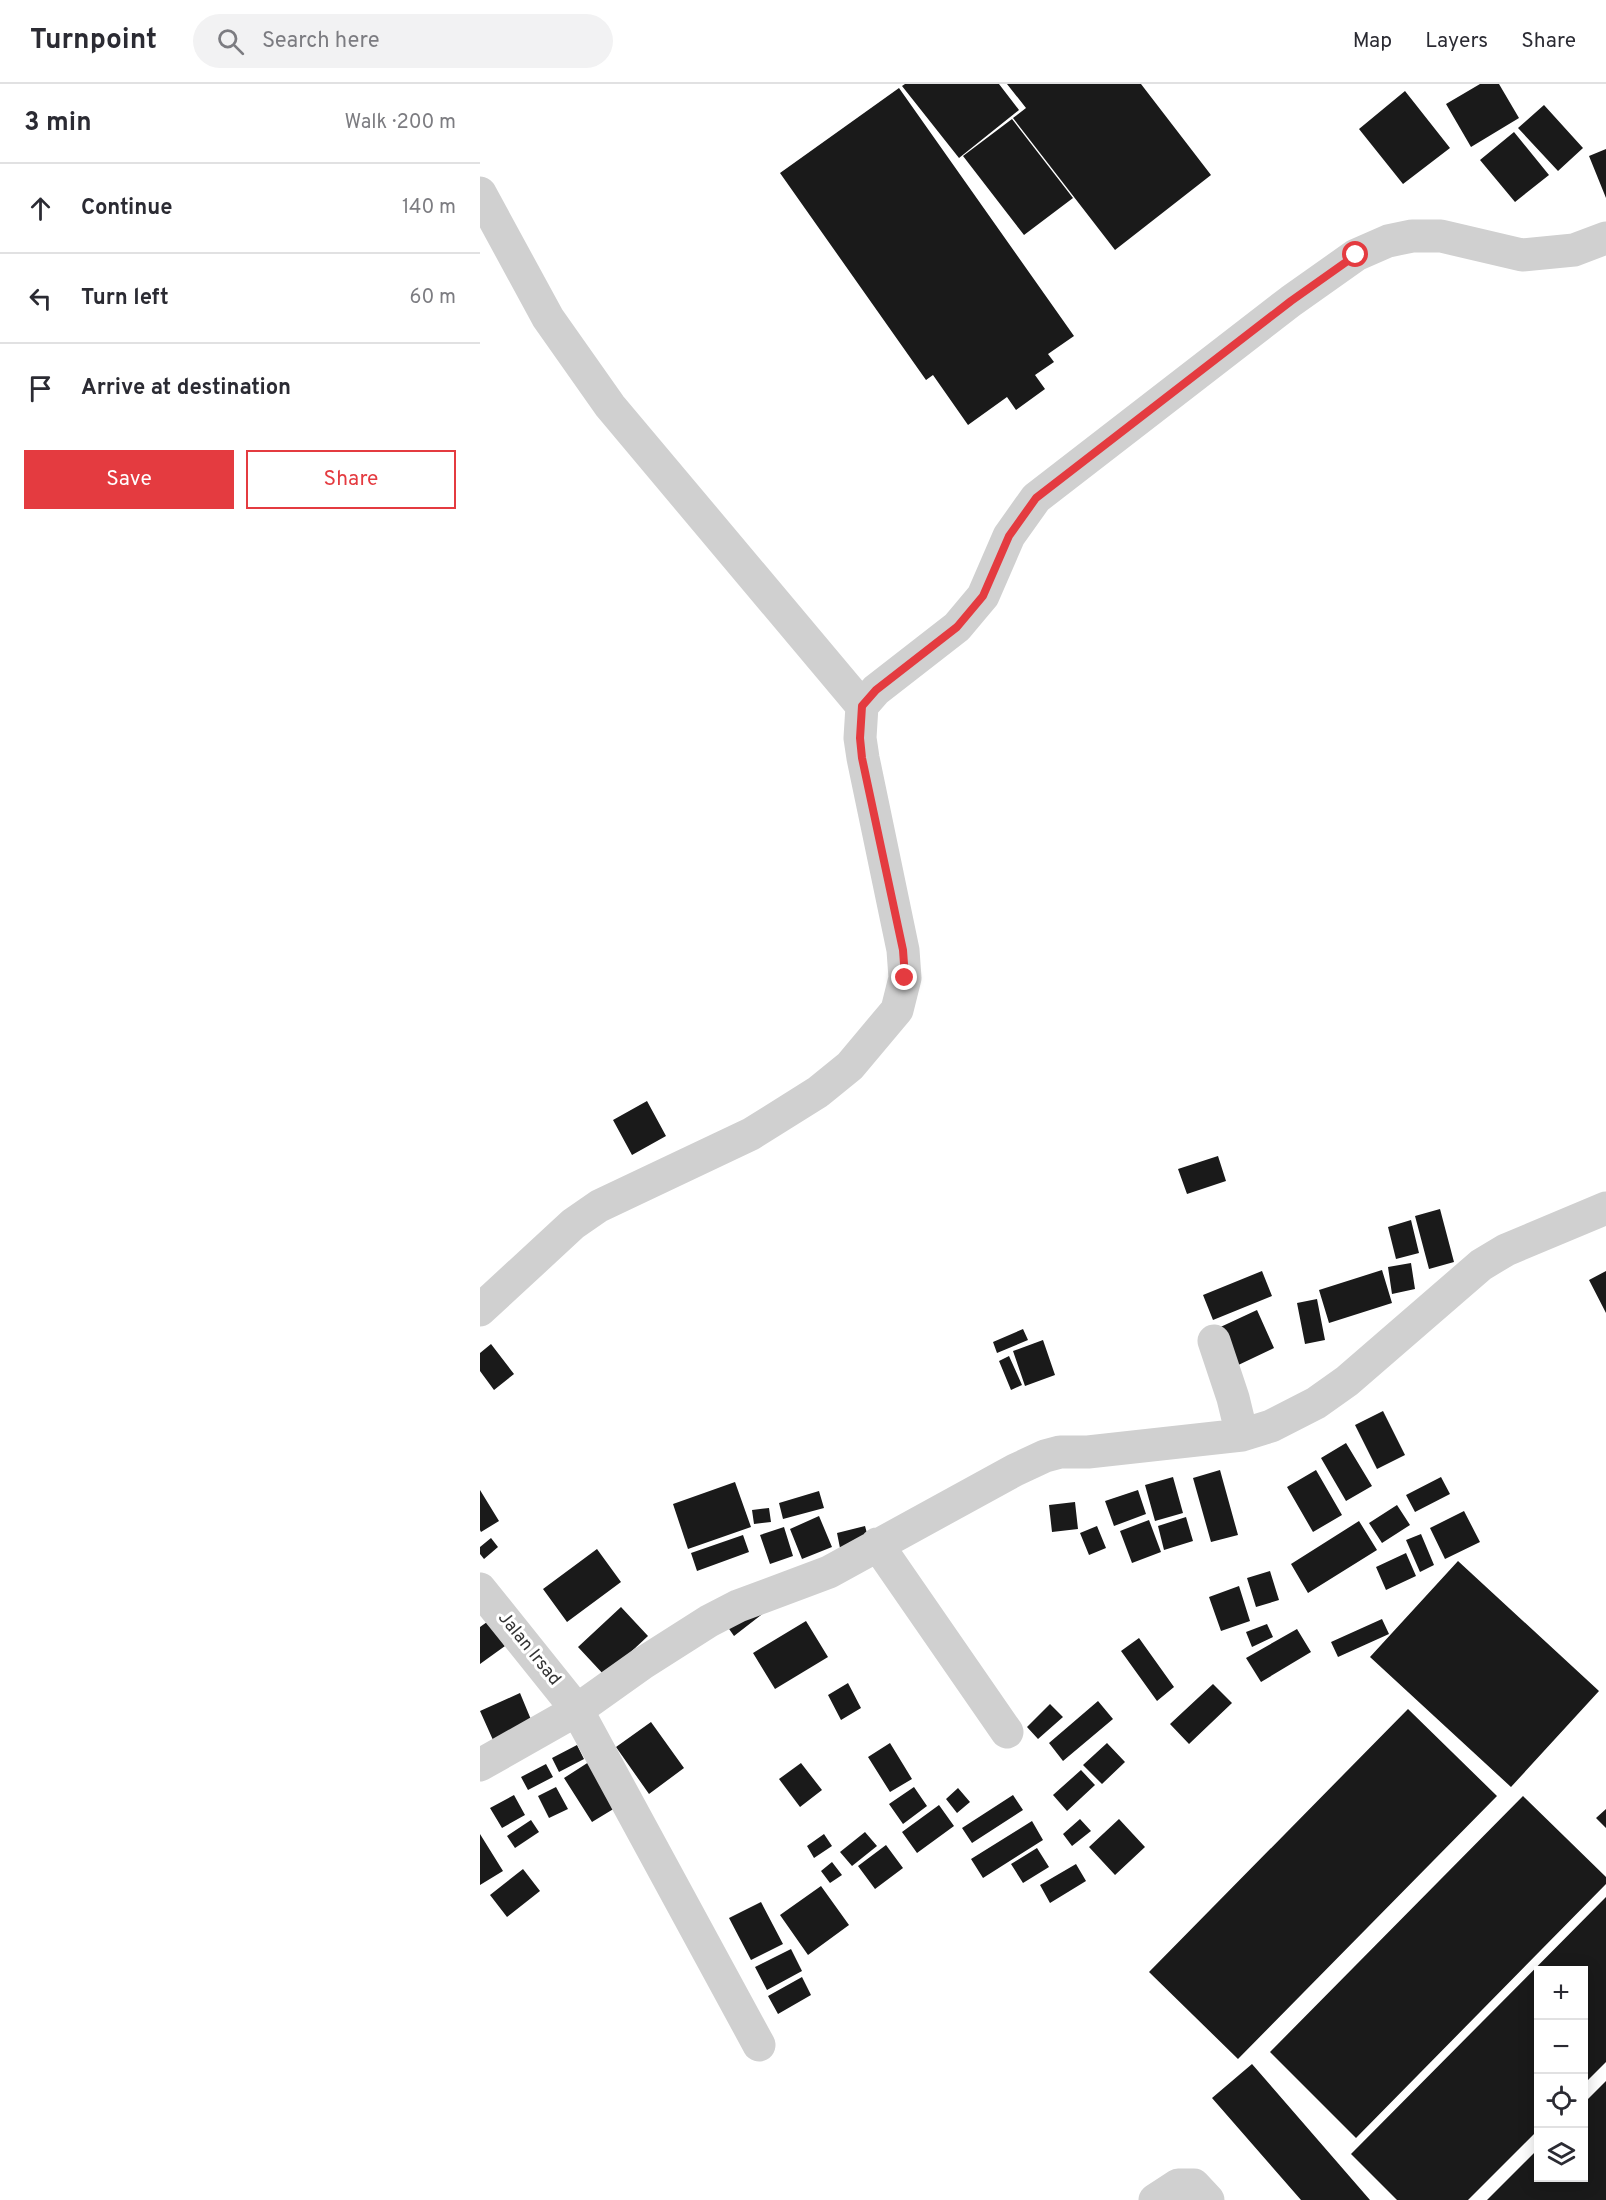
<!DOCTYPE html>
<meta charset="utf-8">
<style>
:root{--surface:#fff;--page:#f2f2f3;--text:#2b2b33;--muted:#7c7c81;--line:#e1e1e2;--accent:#e43b40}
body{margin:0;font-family:Overpass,sans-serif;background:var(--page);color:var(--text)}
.controls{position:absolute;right:18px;bottom:18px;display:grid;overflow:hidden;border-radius:0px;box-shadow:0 3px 15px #0003}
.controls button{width:54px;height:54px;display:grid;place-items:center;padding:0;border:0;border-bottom:2px solid var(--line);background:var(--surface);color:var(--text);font:30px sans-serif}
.stop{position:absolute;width:18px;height:18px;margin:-14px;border:4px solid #e43b40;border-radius:50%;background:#fff}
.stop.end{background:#e43b40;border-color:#fff;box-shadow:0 2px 6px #0008}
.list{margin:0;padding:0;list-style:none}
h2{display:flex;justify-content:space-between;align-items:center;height:78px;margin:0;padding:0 24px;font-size:26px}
h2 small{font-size:20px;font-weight:400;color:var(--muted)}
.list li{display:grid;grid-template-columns:39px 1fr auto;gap:18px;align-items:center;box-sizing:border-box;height:90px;padding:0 24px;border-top:2px solid var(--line)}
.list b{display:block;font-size:22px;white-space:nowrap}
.list em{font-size:20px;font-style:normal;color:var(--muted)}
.actions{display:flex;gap:12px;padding:18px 24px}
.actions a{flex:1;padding:14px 0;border:2px solid var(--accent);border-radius:0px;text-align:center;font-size:21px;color:var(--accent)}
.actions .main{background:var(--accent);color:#fff}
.icon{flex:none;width:33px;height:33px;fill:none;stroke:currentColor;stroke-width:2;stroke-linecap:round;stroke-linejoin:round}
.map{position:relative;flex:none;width:1126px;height:2116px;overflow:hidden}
header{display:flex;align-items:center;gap:36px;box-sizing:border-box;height:84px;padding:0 30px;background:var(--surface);border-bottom:2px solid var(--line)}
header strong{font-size:28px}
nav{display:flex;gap:33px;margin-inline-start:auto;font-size:21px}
.search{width:420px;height:54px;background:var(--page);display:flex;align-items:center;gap:15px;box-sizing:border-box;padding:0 21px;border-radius:33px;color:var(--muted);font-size:22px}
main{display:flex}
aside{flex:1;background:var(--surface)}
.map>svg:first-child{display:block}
.building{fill:#1a1a1a}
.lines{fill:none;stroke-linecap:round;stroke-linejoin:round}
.minor{stroke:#d0d0d0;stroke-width:33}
.route{stroke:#e43b40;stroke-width:8}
.labels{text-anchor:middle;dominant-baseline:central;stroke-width:6;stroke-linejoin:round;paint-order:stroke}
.street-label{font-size:18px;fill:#333;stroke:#fff}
</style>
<header>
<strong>Turnpoint</strong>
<div class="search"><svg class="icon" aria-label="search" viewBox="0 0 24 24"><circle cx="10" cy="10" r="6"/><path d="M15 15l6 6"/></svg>Search here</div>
<nav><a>Map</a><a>Layers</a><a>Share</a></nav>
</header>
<main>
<aside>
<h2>3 min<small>Walk · 200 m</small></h2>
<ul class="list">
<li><svg class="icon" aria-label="ahead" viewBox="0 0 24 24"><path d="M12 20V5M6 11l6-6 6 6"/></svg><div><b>Continue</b></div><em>140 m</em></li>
<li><svg class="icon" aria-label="left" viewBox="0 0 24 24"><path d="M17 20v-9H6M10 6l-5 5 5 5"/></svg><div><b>Turn left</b></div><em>60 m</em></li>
<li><svg class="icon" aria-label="arrive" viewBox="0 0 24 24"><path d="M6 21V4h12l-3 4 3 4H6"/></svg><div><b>Arrive at destination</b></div></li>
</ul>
<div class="actions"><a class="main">Save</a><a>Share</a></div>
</aside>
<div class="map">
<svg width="1126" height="2116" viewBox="0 0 1126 2116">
<rect width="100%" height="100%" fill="#fff"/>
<path class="building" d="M 425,0 L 519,0 L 539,26 L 479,74 L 422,2 Z
M 527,0 L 661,0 L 731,91 L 635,166 L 533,34 L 546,24 Z
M 1000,0 L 1019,0 L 1039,34 L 991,63 L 966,20 Z
M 419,4 L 594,252 L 568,270 L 574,278 L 555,291 L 565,305 L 536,326 L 527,313 L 488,341 L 453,291 L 446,296 L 300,89 Z
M 925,7 L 970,64 L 923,100 L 879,45 Z
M 1064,21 L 1103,64 L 1078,87 L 1038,44 Z
M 532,35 L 593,114 L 544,151 L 483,72 Z
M 1034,48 L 1069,91 L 1035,118 L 1000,76 Z
M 1126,65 L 1126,114 L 1109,72 Z
M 167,1017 L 186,1052 L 152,1071 L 133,1036 Z
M 738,1072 L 746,1097 L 707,1110 L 698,1085 Z
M 960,1125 L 974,1178 L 949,1185 L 935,1132 Z
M 931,1136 L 939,1169 L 916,1175 L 908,1143 Z
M 931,1179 L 935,1205 L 912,1210 L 908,1183 Z
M 902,1186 L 912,1219 L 849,1239 L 839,1206 Z
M 782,1187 L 792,1212 L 733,1236 L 723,1211 Z
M 1126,1187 L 1126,1229 L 1109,1196 Z
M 837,1215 L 845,1256 L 825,1260 L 817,1219 Z
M 777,1226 L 794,1264 L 752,1284 L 734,1246 Z
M 543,1245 L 548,1256 L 517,1269 L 513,1258 Z
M 563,1256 L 575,1291 L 545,1302 L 533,1267 Z
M 11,1260 L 34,1290 L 14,1306 L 0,1287 L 0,1269 Z
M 529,1272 L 542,1301 L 531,1306 L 519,1277 Z
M 903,1327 L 925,1371 L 897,1385 L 875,1341 Z
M 866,1359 L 892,1402 L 866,1417 L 841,1374 Z
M 740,1386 L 758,1451 L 731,1458 L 713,1394 Z
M 836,1386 L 862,1431 L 833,1448 L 807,1403 Z
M 693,1393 L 703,1429 L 675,1437 L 665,1401 Z
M 961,1393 L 970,1410 L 935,1428 L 926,1411 Z
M 255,1398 L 271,1443 L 208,1465 L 193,1420 Z
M 0,1406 L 19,1437 L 1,1448 L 0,1446 Z
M 658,1406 L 666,1430 L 634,1442 L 625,1417 Z
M 339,1407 L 344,1424 L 303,1435 L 299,1419 Z
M 595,1418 L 598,1445 L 572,1448 L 569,1421 Z
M 917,1421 L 930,1441 L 902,1459 L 889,1439 Z
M 289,1424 L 291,1438 L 274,1440 L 272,1426 Z
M 984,1427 L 1000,1458 L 965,1475 L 950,1444 Z
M 339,1432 L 352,1463 L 322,1475 L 310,1445 Z
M 706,1433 L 713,1457 L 684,1466 L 678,1442 Z
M 669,1436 L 681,1468 L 652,1479 L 640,1447 Z
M 879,1437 L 897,1466 L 828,1509 L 811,1480 Z
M 385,1442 L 389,1457 L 360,1464 L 357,1449 Z
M 617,1442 L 626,1464 L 609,1471 L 600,1449 Z
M 304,1443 L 313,1472 L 290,1480 L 280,1451 Z
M 941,1450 L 954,1481 L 940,1488 L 926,1456 Z
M 263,1451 L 269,1468 L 217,1487 L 211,1469 Z
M 11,1454 L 18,1463 L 4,1475 L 0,1470 L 0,1463 Z
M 117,1465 L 141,1498 L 87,1538 L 63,1505 Z
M 926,1469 L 936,1492 L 906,1506 L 896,1483 Z
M 978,1477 L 1119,1607 L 1031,1703 L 890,1573 Z
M 790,1487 L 799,1516 L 776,1523 L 767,1494 Z
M 759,1502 L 770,1537 L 741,1547 L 729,1513 Z
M 141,1523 L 168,1552 L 125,1592 L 98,1563 Z
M 285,1528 L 254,1552 L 247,1542 Z
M 902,1535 L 909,1550 L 858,1573 L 851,1558 Z
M 326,1537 L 348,1573 L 295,1605 L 273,1569 Z
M 7,1538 L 25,1562 L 0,1580 L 0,1543 Z
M 787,1540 L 793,1553 L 772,1563 L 766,1548 Z
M 817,1545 L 831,1568 L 781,1598 L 766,1574 Z
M 659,1554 L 694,1603 L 677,1617 L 641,1567 Z
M 368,1599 L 381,1624 L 361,1636 L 348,1611 Z
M 733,1600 L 752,1619 L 709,1660 L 690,1640 Z
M 40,1609 L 52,1638 L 13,1656 L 0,1627 Z
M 618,1617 L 633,1635 L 583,1677 L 569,1659 Z
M 570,1620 L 583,1633 L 558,1655 L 547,1643 Z
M 928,1625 L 1017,1712 L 758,1975 L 669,1888 Z
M 171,1638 L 204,1684 L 169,1710 L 136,1663 Z
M 410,1659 L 432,1695 L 410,1708 L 388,1673 Z
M 627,1659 L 645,1678 L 622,1700 L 603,1681 Z
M 97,1661 L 104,1675 L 79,1688 L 72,1674 Z
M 112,1676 L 140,1721 L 112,1738 L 84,1694 Z
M 321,1679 L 342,1706 L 320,1723 L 299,1695 Z
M 66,1680 L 73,1693 L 48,1706 L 41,1693 Z
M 601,1686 L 615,1701 L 587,1727 L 573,1711 Z
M 76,1703 L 88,1725 L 69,1734 L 58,1712 Z
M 434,1703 L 447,1722 L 423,1740 L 409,1720 Z
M 478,1704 L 490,1718 L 477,1729 L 466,1715 Z
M 34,1711 L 45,1731 L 22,1744 L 10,1724 Z
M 533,1711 L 543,1726 L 492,1759 L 482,1744 Z
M 1043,1712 L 1126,1793 L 1126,1800 L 876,2054 L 790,1968 Z
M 459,1721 L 474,1742 L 437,1769 L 422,1748 Z
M 1126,1725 L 1126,1744 L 1116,1734 Z
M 600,1735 L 611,1747 L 592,1762 L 583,1750 Z
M 639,1735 L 665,1763 L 635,1791 L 609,1763 Z
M 51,1736 L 59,1748 L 35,1764 L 27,1752 Z
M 552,1737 L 563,1756 L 503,1794 L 491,1775 Z
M 385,1748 L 397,1762 L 372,1782 L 360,1768 Z
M 0,1750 L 23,1787 L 0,1801 Z
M 344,1750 L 352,1762 L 334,1774 L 327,1762 Z
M 406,1761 L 423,1784 L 395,1805 L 378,1782 Z
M 557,1764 L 569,1783 L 543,1799 L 531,1780 Z
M 352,1778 L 362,1791 L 350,1799 L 341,1787 Z
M 596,1780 L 606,1797 L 570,1819 L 560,1801 Z
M 43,1785 L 60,1807 L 27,1833 L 10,1811 Z
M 341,1802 L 369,1841 L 328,1871 L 300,1831 Z
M 1126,1813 L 1126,1978 L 1104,2000 L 1104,1886 L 1058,1886 L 1058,2046 L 988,2116 L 917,2116 L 871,2070 Z
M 281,1818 L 303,1860 L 271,1876 L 249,1834 Z
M 311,1865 L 322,1887 L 287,1906 L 275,1883 Z
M 322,1893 L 331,1911 L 298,1930 L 288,1912 Z
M 772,1980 L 890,2116 L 821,2116 L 732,2014 Z
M 1126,1997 L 1126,2116 L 1007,2116 L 1058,2065 L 1058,2094 L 1104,2094 L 1104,2019 Z"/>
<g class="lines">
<path class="minor" d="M 0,109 L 68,234 L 130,322 L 382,622
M 0,1226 L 93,1140 L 119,1122 L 271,1050 L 338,1008 L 370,982 L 417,926 L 425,894 L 423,866 L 383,674 L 380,654 L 382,622 L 396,606 L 477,543 L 503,512 L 529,452 L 556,414 L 811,217 L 876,171 L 908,157 L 932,152 L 961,152 L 1042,171 L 1094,166 L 1126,154
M 734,1257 L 753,1314 L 762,1351
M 397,1460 L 527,1648
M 0,1505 L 97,1626 L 279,1961
M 0,1681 L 97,1626 L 163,1579 L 229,1537 L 258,1522 L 349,1488 L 535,1386 L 565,1372 L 580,1368 L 608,1368 L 762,1351 L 791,1342 L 836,1319 L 867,1297 L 1001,1181 L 1026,1166 L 1126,1124
M 675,2116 L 698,2101 L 714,2101 L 728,2116"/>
</g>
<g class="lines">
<path class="route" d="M 425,894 L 423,866 L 382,674 L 380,654 L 382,622 L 396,606 L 477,543 L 503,512 L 529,452 L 556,414 L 811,217 L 876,171"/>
</g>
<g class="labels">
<g class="street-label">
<text transform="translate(49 1565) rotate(51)">Jalan Irsad</text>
</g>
</g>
</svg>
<div class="controls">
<button>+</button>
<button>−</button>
<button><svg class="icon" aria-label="locate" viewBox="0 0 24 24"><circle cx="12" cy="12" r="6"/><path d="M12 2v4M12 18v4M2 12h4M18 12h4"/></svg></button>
<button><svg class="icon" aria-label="layers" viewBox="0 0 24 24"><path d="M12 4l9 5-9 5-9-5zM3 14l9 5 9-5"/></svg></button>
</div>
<div class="stop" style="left:876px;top:171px"></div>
<div class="stop end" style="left:425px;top:894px"></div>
</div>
</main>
